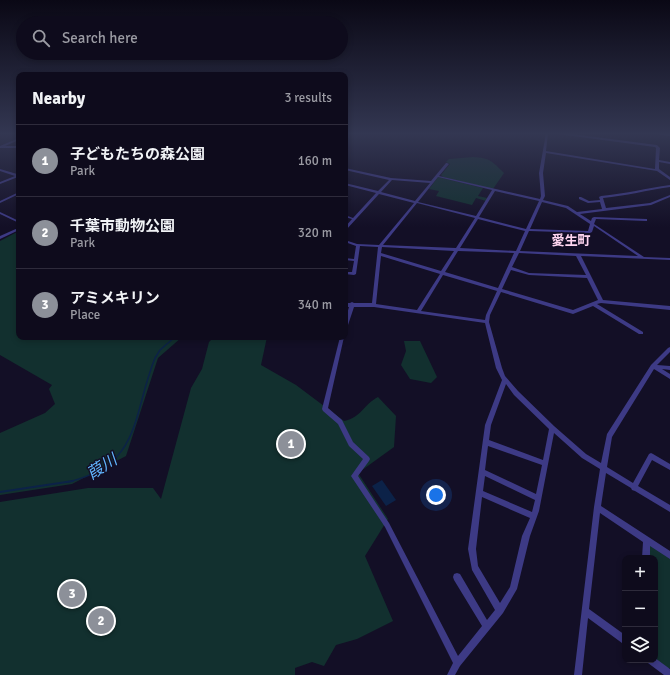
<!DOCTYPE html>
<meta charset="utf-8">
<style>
:root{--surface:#0e0b1c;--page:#171425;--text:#f1f3f6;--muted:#9b9ba3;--line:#2e2b3b;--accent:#8c9099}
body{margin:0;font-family:Signika,"Noto Sans JP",sans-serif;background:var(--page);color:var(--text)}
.controls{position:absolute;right:12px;bottom:12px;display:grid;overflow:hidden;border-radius:8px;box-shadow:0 2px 6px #0003}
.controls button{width:36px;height:36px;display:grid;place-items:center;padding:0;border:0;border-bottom:1px solid var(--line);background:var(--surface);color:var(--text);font:20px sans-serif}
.you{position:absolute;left:436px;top:495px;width:14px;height:14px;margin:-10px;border:3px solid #fff;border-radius:50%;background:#1a73e8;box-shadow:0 0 0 6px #1a73e833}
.badge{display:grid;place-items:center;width:26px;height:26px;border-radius:50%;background:var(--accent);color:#fff;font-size:13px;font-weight:700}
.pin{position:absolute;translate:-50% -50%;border:2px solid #fff;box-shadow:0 1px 4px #0006}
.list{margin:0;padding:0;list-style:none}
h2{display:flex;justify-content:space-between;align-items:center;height:52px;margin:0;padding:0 16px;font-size:17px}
h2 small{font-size:13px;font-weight:400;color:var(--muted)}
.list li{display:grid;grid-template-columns:26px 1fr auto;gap:12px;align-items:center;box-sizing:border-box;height:72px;padding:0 16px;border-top:1px solid var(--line)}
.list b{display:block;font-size:15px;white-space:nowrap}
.list p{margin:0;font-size:13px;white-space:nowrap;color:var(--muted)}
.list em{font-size:13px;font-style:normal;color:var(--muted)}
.icon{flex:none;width:22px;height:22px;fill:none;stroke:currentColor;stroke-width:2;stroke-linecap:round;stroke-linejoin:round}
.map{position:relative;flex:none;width:670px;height:675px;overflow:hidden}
.search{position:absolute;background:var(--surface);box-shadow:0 2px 6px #0003;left:16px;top:16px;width:332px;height:44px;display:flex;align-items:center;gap:10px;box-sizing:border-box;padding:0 14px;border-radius:22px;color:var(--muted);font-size:15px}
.panel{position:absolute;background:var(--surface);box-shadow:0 2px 6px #0003;left:16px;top:72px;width:332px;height:268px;border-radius:8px}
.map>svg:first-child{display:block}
.green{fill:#12302f}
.water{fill:#0c2248}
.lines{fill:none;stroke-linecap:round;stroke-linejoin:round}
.stream-far1{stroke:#0c2248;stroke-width:1.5}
.stream{stroke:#0c2248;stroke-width:2}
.minor{fill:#3d3a85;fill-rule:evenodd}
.labels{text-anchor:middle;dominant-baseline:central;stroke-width:3;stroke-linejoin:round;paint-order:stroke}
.neighbourhood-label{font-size:13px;font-weight:bold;fill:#ffd6f0;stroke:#130f26}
.near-water-label{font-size:16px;font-style:italic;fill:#62b6ff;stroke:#130f26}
</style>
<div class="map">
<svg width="670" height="675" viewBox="0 0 670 675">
<rect width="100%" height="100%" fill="#130f26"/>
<path class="green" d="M 473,157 C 490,158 492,161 504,173 L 493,189 L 443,177 L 441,175 L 450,164 L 446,162 L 449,159 Z
M 438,177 L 483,188 L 478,196 L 487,198 L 486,201 L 476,198 L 472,205 L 436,196 L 439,191 L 429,189 Z
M 19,231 L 19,337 L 182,337 L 158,358 L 126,456 L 72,484 L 0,495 L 0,433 L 45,413 L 55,404 L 49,389 L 52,385 L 0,355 L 0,241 Z
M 214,337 L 267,337 L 261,365 L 296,385 L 344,421 C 362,417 363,405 378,397 L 396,416 L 394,447 L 358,473 L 388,519 L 365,556 L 393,621 L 357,639 L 336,645 L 324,666 L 312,662 L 295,668 L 295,675 L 0,675 L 0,502 L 88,488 L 153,488 L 161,499 L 191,388 L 202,369 L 209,342 Z
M 404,341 L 420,341 L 437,377 L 431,383 L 410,379 L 401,365 L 406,351 Z
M 650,545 L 670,558 L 670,668 L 666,669 L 655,660 L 655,558 L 650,558 Z"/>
<path class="water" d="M 382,480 L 396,500 L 386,506 L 372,486 Z"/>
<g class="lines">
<path class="stream-far1" d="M 68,482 C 142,465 132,415 155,358 L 160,350 L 175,337"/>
<path class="stream" d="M 0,492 L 73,481"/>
<path class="minor" d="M 546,133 L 548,133 L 546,151 L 655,169 L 656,148 L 655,147 L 558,134 L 557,133 L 564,133 L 657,145 L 660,148 L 659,160 L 670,162 L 670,164 L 659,162 L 659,169 L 670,177 L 670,180 L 657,171 L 546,153 L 543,173 L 545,196 L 543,200 L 568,206 L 577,212 L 602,209 L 600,202 L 588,203 L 579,199 L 579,197 L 581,197 L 589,201 L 600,200 L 599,197 L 601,196 C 624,194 647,188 670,185 L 670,187 C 647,190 626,196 603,198 L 606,208 L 650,203 L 670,195 L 670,197 L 651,205 L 580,214 L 591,221 L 592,218 L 594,217 L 647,219 L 647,221 L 646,221 L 596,219 L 594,224 L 644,257 L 670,258 L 670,260 L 581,256 L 603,300 L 670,306 L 670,310 L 601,303 L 597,304 L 643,332 L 643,334 L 639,334 L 593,306 L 573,314 L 501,292 L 490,315 L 489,322 L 502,368 L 505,376 L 518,391 L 554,426 L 586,454 L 601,463 L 607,434 L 651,365 L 668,348 L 670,347 L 670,352 L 657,365 L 670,366 L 670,370 L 662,369 L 670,374 L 670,379 L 654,369 L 612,437 L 607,467 L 633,483 L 649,454 L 651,453 L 653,454 L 670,464 L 670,470 L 652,460 L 638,486 L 670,505 L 670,512 L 635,491 L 632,490 L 631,488 L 606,473 L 601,506 L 670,551 L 670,559 L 650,546 L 650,558 L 642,558 L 643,542 L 600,513 L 589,609 L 625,635 L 625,644 L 622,643 L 588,618 L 582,675 L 574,675 L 594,507 L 600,469 L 582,458 L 554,433 L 539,511 L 530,536 L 517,589 L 503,613 L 460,666 L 455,675 L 447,675 L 453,663 L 385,527 L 351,476 L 363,459 L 349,446 L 338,424 L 323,411 L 322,409 L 340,337 L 344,337 L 328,408 L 342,420 L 353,442 L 369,457 L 370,459 L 369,461 L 358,476 L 389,523 L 458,656 L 482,626 L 454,580 L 453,577 L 454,574 L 457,573 L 460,574 L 487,620 L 495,610 L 472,570 L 468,549 L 485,425 L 502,380 L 496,368 L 485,323 L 374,307 L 354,307 L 347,328 L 345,330 L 345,320 L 349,307 L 345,307 L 345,303 L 350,303 L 352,302 L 354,303 L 372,303 L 378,247 L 360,246 L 356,274 L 354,275 L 345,274 L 345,272 L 352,272 L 354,261 L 345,260 L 345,258 L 354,259 L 356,246 L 345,242 L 345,240 L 357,244 L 379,245 L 414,203 L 379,194 L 346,230 L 345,230 L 345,227 L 352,219 L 345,217 L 345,215 L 353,218 L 376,193 L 345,185 L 345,183 L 378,191 L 389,180 L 345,170 L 345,168 L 391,178 L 431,181 L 446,163 L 447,163 L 449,164 L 439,176 L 540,199 L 541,196 L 539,173 ZM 438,177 L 492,190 L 476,216 L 418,202 ZM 392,180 L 430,183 L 415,201 L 381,192 ZM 495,191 L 539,201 L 526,229 L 479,217 ZM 542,202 L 566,208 L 590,224 L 588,231 L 530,229 ZM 417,203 L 475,218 L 456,248 L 383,245 ZM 478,219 L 525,231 L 516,251 L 460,248 ZM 594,226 L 638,256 L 520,251 L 529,231 L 590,233 L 592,232 ZM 382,247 L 454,251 L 441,271 L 381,253 ZM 458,251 L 514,253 L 498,288 L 445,272 ZM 519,253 L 576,256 L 586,275 L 529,273 L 512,267 ZM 381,256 L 440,274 L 417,310 L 376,304 ZM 511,270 L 529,275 L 587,278 L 598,300 L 573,310 L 502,289 ZM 443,275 L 497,291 L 486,315 L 485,320 L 421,311 ZM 506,384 L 514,395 L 549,429 L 543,460 L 489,440 L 491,425 ZM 488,446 L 542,465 L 536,494 L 485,470 ZM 485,476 L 535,500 L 532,512 L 483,491 ZM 482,497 L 530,518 L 522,536 L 510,587 L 500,603 L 478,566 L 476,549 Z
M 656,133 L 670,134 L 670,136 L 657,134 Z
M 19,138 L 19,140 L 5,146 L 19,146 L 19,148 L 0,148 L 0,146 Z
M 0,169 L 17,174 L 19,174 L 19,177 L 18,177 L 0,184 L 0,182 L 15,176 L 0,171 Z
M 19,192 L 19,194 L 0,203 L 0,201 Z
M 0,212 L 19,221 L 19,223 L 0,214 Z
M 18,228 L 19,228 L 19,230 L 0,239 L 0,236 Z
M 655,658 L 670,669 L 670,675 L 664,675 L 648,663 L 647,660 L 655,660 Z"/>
</g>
<linearGradient id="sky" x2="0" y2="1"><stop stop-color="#0a0815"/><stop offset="0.59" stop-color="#333752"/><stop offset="1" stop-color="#333752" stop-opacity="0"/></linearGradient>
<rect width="670" height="227" fill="url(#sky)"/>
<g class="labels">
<g class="neighbourhood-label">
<text x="571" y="241">愛生町</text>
</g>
<g class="near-water-label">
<text transform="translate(102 467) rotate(-33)">葭川</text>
</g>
</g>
</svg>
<div class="controls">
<button>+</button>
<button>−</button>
<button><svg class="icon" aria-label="layers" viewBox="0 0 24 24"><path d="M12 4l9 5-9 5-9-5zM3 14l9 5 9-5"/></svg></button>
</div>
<div class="you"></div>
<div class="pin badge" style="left:291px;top:444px">1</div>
<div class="pin badge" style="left:101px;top:621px">2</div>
<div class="pin badge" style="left:72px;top:594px">3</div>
<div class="search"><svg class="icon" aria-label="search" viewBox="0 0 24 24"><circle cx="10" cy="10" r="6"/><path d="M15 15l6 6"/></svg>Search here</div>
<section class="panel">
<h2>Nearby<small>3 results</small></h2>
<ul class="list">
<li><span class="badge">1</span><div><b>子どもたちの森公園</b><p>Park</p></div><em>160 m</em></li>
<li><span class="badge">2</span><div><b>千葉市動物公園</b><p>Park</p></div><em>320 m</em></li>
<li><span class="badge">3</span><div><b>アミメキリン</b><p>Place</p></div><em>340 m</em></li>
</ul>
</section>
</div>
